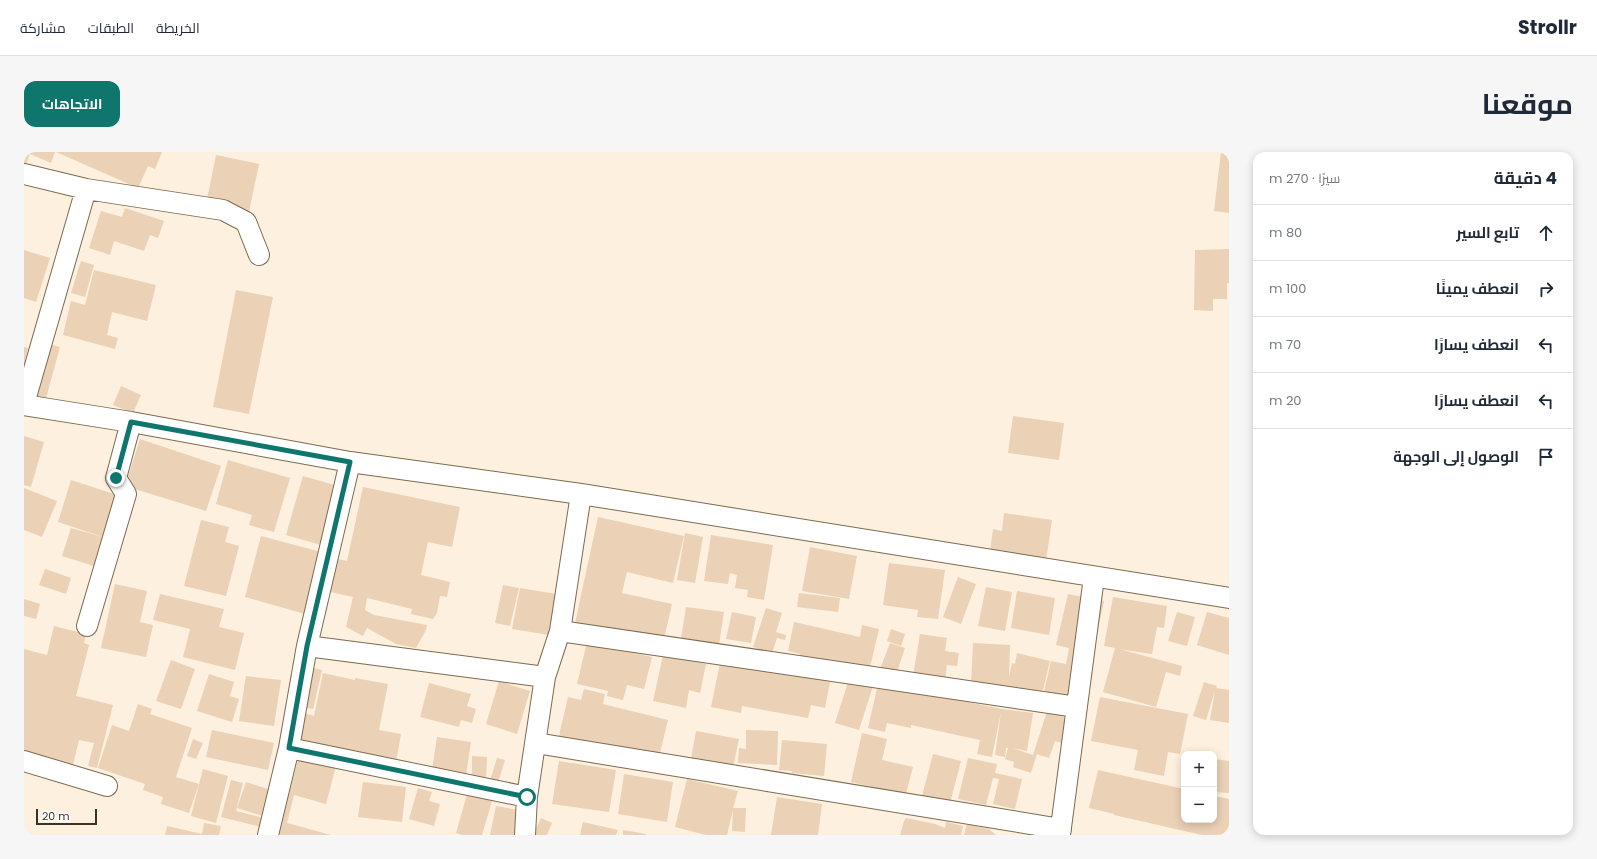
<!DOCTYPE html>
<html lang="ar">
<meta charset="utf-8">
<style>
:root{--surface:#fff;--page:#f6f6f7;--text:#1f2937;--muted:#747a83;--line:#e0e1e3;--accent:#0f766e}
body{margin:0;font-family:Poppins,Cairo,sans-serif;background:var(--page);color:var(--text);direction:rtl}
.controls{position:absolute;right:12px;bottom:12px;display:grid;overflow:hidden;border-radius:8px;box-shadow:0 2px 10px #0003}
.controls button{width:36px;height:36px;display:grid;place-items:center;padding:0;border:0;border-bottom:1px solid var(--line);background:var(--surface);color:var(--text);font:20px sans-serif}
.scale{position:absolute;left:12px;bottom:10px;width:61px;box-sizing:border-box;padding-left:4px;border:2px solid #3a3226;border-top:0;font-size:11px;line-height:14px;white-space:nowrap;color:#3a3226;-webkit-text-stroke:3px #fff;paint-order:stroke}
.stop{position:absolute;width:12px;height:12px;margin:-9px;border:3px solid #0f766e;border-radius:50%;background:#fff}
.stop.end{background:#0f766e;border-color:#fff;box-shadow:0 1px 4px #0008}
.list{margin:0;padding:0;list-style:none}
h2{display:flex;justify-content:space-between;align-items:center;height:52px;margin:0;padding:0 16px;font-size:17px}
h2 small{font-size:13px;font-weight:400;color:var(--muted)}
.list li{display:grid;grid-template-columns:26px 1fr auto;gap:12px;align-items:center;box-sizing:border-box;height:56px;padding:0 16px;border-top:1px solid var(--line)}
.list b{display:block;font-size:15px;white-space:nowrap}
.list em{font-size:13px;font-style:normal;color:var(--muted)}
.icon{flex:none;width:22px;height:22px;fill:none;stroke:currentColor;stroke-width:2;stroke-linecap:round;stroke-linejoin:round}
.map{position:relative;flex:none;width:1205px;height:683px;overflow:hidden;direction:ltr;border-radius:12px}
header{display:flex;align-items:center;gap:24px;box-sizing:border-box;height:56px;padding:0 20px;background:var(--surface);border-bottom:1px solid var(--line)}
header strong{font-size:19px}
nav{display:flex;gap:22px;margin-inline-start:auto;font-size:14px}
.intro{display:flex;align-items:center;justify-content:space-between;box-sizing:border-box;height:96px;padding:0 24px}
h1{margin:0;font-size:28px}
.button{padding:10px 18px;border-radius:12px;background:var(--accent);color:#fff;font-size:14px;font-weight:700}
main{display:flex;gap:24px;padding:0 24px}
aside{flex:1;background:var(--surface);border-radius:12px;box-shadow:0 2px 10px #0003}
.map>svg:first-child{display:block}
.building{fill:#ebd1b5}
.lines{fill:none;stroke-linecap:round;stroke-linejoin:round}
.minor-casing{stroke:#7d6b4f;stroke-width:22}
.minor{stroke:#fff;stroke-width:20}
.route{stroke:#0f766e;stroke-width:5}
</style>
<header>
<strong>Strollr</strong>
<nav><a>الخريطة</a><a>الطبقات</a><a>مشاركة</a></nav>
</header>
<div class="intro"><h1>موقعنا</h1><a class="button">الاتجاهات</a></div>
<main>
<aside>
<h2>4 دقيقة<small>سيرًا · 270 m</small></h2>
<ul class="list">
<li><svg class="icon" aria-label="ahead" viewBox="0 0 24 24"><path d="M12 20V5M6 11l6-6 6 6"/></svg><div><b>تابع السير</b></div><em>80 m</em></li>
<li><svg class="icon" aria-label="right" viewBox="0 0 24 24"><path d="M7 20v-9h11M14 6l5 5-5 5"/></svg><div><b>انعطف يمينًا</b></div><em>100 m</em></li>
<li><svg class="icon" aria-label="left" viewBox="0 0 24 24"><path d="M17 20v-9H6M10 6l-5 5 5 5"/></svg><div><b>انعطف يسارًا</b></div><em>70 m</em></li>
<li><svg class="icon" aria-label="left" viewBox="0 0 24 24"><path d="M17 20v-9H6M10 6l-5 5 5 5"/></svg><div><b>انعطف يسارًا</b></div><em>20 m</em></li>
<li><svg class="icon" aria-label="arrive" viewBox="0 0 24 24"><path d="M6 21V4h12l-3 4 3 4H6"/></svg><div><b>الوصول إلى الوجهة</b></div></li>
</ul>
</aside>
<div class="map">
<svg width="1205" height="683" viewBox="0 0 1205 683">
<rect width="100%" height="100%" fill="#fdf0de"/>
<path class="building" d="M 0,0 L 31,0 L 27,11 L 6,2 L 0,17 Z
M 32,0 L 138,0 L 131,17 L 124,14 L 114,36 Z
M 1197,0 L 1205,0 L 1205,61 L 1190,59 Z
M 192,3 L 235,12 L 225,60 L 182,52 Z
M 101,56 L 140,69 L 134,86 L 126,83 L 120,99 L 90,89 L 86,103 L 65,96 L 77,59 L 98,65 Z
M 1205,97 L 1205,131 L 1203,131 L 1203,147 L 1189,147 L 1189,159 L 1170,158 L 1171,98 Z
M 0,98 L 26,106 L 12,150 L 0,146 Z
M 57,109 L 70,113 L 61,145 L 47,141 Z
M 70,118 L 132,133 L 123,169 L 88,160 L 83,183 L 94,186 L 91,197 L 39,183 L 47,149 L 61,153 Z
M 212,138 L 249,145 L 225,262 L 189,255 Z
M 24,192 L 36,195 L 21,250 L 9,247 Z
M 0,195 L 4,196 L 1,208 L 8,211 L 0,232 Z
M 97,234 L 117,243 L 109,261 L 89,253 Z
M 989,264 L 1040,271 L 1035,308 L 984,301 Z
M 0,284 L 20,290 L 7,335 L 0,333 Z
M 116,287 L 197,314 L 182,359 L 101,334 Z
M 204,308 L 266,326 L 250,380 L 225,373 L 228,363 L 192,352 Z
M 279,324 L 314,334 L 297,393 L 262,383 Z
M 47,328 L 96,344 L 82,386 L 34,370 Z
M 339,335 L 436,355 L 428,395 L 404,390 L 397,423 L 426,430 L 423,445 L 416,444 L 413,461 L 409,467 L 387,462 L 388,457 L 343,446 L 341,458 L 350,463 L 403,473 L 402,478 L 392,496 L 372,492 L 343,476 L 339,484 L 322,475 L 329,445 L 302,439 L 309,406 L 323,409 Z
M 0,336 L 33,349 L 18,385 L 0,378 Z
M 980,361 L 1028,368 L 1022,408 L 966,400 L 969,377 L 978,379 Z
M 574,365 L 660,384 L 649,431 L 603,420 L 598,441 L 648,452 L 640,487 L 594,477 L 593,480 L 551,471 Z
M 177,368 L 205,375 L 201,390 L 215,394 L 202,444 L 160,434 Z
M 47,376 L 82,386 L 73,415 L 38,404 Z
M 661,381 L 679,385 L 671,431 L 653,428 Z
M 687,383 L 749,393 L 740,448 L 723,445 L 724,438 L 711,436 L 713,423 L 706,421 L 704,432 L 680,429 Z
M 237,384 L 297,400 L 281,462 L 221,445 Z
M 786,395 L 833,404 L 825,447 L 778,439 Z
M 865,411 L 921,418 L 914,467 L 893,465 L 894,458 L 859,453 Z
M 21,417 L 47,426 L 42,442 L 15,433 Z
M 934,425 L 952,432 L 937,472 L 919,465 Z
M 91,432 L 123,439 L 116,470 L 129,473 L 122,505 L 77,496 Z
M 479,433 L 495,436 L 486,474 L 471,471 Z
M 962,435 L 988,440 L 981,479 L 954,474 Z
M 496,436 L 538,443 L 531,484 L 488,477 Z
M 993,439 L 1031,446 L 1025,483 L 987,476 Z
M 775,441 L 816,446 L 814,460 L 773,455 Z
M 136,442 L 200,457 L 195,475 L 220,481 L 211,518 L 159,505 L 166,477 L 129,468 Z
M 1044,442 L 1080,449 L 1066,515 L 1053,547 L 1020,540 L 1027,509 L 1042,512 L 1045,496 L 1032,493 Z
M 1089,445 L 1143,454 L 1140,476 L 1133,475 L 1128,502 L 1095,497 L 1158,514 L 1156,524 L 1142,520 L 1132,555 L 1079,540 L 1091,496 L 1080,494 Z
M 0,447 L 16,452 L 12,467 L 0,464 Z
M 662,455 L 700,460 L 695,493 L 657,487 Z
M 742,456 L 758,461 L 752,480 L 762,483 L 761,488 L 753,486 L 748,501 L 729,495 Z
M 708,460 L 732,465 L 727,491 L 702,487 Z
M 1153,460 L 1171,465 L 1163,494 L 1144,489 Z
M 1183,460 L 1205,466 L 1205,503 L 1173,493 Z
M 770,470 L 836,485 L 838,473 L 855,477 L 844,524 L 775,508 L 776,502 L 764,499 Z
M 30,474 L 62,482 L 60,491 L 65,493 L 52,544 L 89,553 L 73,616 L 64,614 L 70,591 L 55,588 L 49,613 L 0,601 L 0,497 L 23,503 Z
M 867,477 L 881,482 L 877,494 L 863,489 Z
M 896,482 L 923,486 L 921,499 L 935,501 L 933,514 L 923,513 L 921,529 L 889,524 Z
M 563,490 L 628,505 L 620,537 L 603,533 L 599,548 L 583,544 L 584,539 L 553,532 Z
M 866,491 L 881,496 L 872,523 L 856,517 Z
M 949,491 L 986,493 L 985,525 L 988,511 L 991,512 L 993,501 L 1026,509 L 1016,550 L 981,541 L 982,534 L 947,532 Z
M 639,503 L 682,512 L 676,541 L 665,538 L 662,556 L 629,549 Z
M 697,506 L 806,530 L 801,556 L 787,553 L 784,566 L 718,554 L 717,561 L 687,555 Z
M 147,508 L 171,517 L 157,557 L 132,549 Z
M 281,514 L 298,518 L 289,557 L 273,554 Z
M 299,521 L 331,528 L 331,526 L 364,532 L 355,578 L 377,582 L 371,615 L 273,596 L 280,561 L 290,564 Z
M 185,522 L 210,530 L 206,544 L 215,547 L 208,570 L 173,559 Z
M 222,524 L 257,528 L 250,574 L 215,569 Z
M 825,527 L 849,534 L 835,578 L 811,571 Z
M 475,529 L 506,539 L 493,582 L 462,572 Z
M 1180,530 L 1193,534 L 1192,536 L 1205,538 L 1205,571 L 1186,568 L 1191,539 L 1182,568 L 1169,564 Z
M 405,531 L 447,542 L 443,554 L 452,557 L 448,571 L 437,568 L 435,575 L 396,565 Z
M 854,532 L 978,557 L 1009,561 L 1003,599 L 988,596 L 1009,603 L 1023,559 L 1055,570 L 1047,594 L 1031,589 L 1025,606 L 1013,602 L 1007,621 L 989,615 L 990,610 L 981,607 L 984,596 L 982,596 L 981,605 L 971,603 L 977,560 L 968,605 L 953,602 L 956,588 L 887,573 L 887,576 L 863,571 L 861,580 L 844,576 Z
M 560,537 L 581,542 L 579,552 L 644,568 L 634,609 L 534,588 L 544,545 L 557,548 Z
M 1076,545 L 1164,562 L 1156,602 L 1144,600 L 1140,624 L 1110,618 L 1114,598 L 1067,589 Z
M 114,552 L 128,557 L 126,562 L 168,576 L 152,625 L 175,632 L 165,661 L 137,652 L 139,645 L 119,638 L 121,632 L 74,616 L 88,573 L 105,579 Z
M 188,578 L 250,591 L 244,618 L 182,605 Z
M 722,578 L 754,579 L 753,613 L 714,611 L 715,596 L 722,597 Z
M 672,579 L 715,587 L 708,620 L 666,612 Z
M 838,581 L 863,587 L 858,608 L 889,615 L 881,645 L 856,639 L 857,637 L 827,630 Z
M 413,585 L 447,590 L 441,630 L 407,625 Z
M 169,587 L 179,591 L 172,607 L 163,604 Z
M 758,588 L 803,592 L 800,624 L 768,621 L 768,619 L 755,618 Z
M 276,600 L 313,610 L 302,652 L 270,643 L 263,671 L 307,683 L 254,683 Z
M 909,602 L 937,609 L 925,655 L 897,648 Z
M 448,604 L 463,605 L 462,629 L 448,629 Z
M 473,606 L 481,608 L 474,631 L 466,629 Z
M 944,606 L 973,612 L 971,621 L 998,627 L 991,657 L 969,652 L 975,627 L 969,626 L 962,653 L 934,647 Z
M 1190,607 L 1205,609 L 1205,641 L 1190,640 Z
M 535,609 L 592,618 L 585,660 L 528,652 Z
M 179,617 L 204,624 L 192,671 L 167,664 Z
M 1074,618 L 1160,637 L 1160,668 L 1190,668 L 1190,644 L 1205,647 L 1205,683 L 1178,683 L 1090,663 L 1090,662 L 1065,656 Z
M 600,622 L 649,630 L 643,670 L 594,662 Z
M 663,627 L 714,639 L 709,656 L 722,656 L 721,680 L 708,679 L 709,658 L 703,683 L 682,683 L 651,675 Z
M 207,628 L 219,631 L 212,659 L 244,667 L 241,676 L 197,665 Z
M 222,630 L 253,640 L 245,666 L 213,656 Z
M 339,630 L 382,635 L 378,670 L 334,665 Z
M 394,636 L 408,640 L 405,649 L 416,652 L 410,674 L 385,667 Z
M 443,642 L 468,649 L 458,683 L 438,683 L 432,681 Z
M 753,645 L 798,652 L 794,683 L 747,683 Z
M 472,654 L 500,659 L 495,683 L 466,683 Z
M 517,666 L 528,671 L 523,683 L 509,683 Z
M 882,666 L 911,672 L 921,676 L 922,670 L 939,674 L 937,683 L 876,683 L 880,669 Z
M 559,670 L 594,678 L 592,683 L 556,683 Z
M 180,671 L 197,674 L 195,683 L 141,683 L 143,674 L 178,682 Z
M 943,672 L 965,677 L 972,683 L 940,683 Z
M 599,678 L 622,682 L 622,683 L 599,683 Z"/>
<g class="lines">
<g class="minor-casing">
<path id="minor" d="M 0,22 L 62,37 L 199,58 L 222,70 L 235,103
M 0,252 L 62,37
M 0,253 L 107,270 L 326,310 L 557,342 L 1205,446
M 63,474 L 102,342 L 92,326 L 107,270
M 536,479 L 1053,555
M 283,494 L 521,525
M 512,591 L 1037,677
M 265,596 L 503,645
M 0,609 L 83,634
M 244,683 L 265,596 L 283,494 L 326,310
M 501,683 L 503,645 L 521,525 L 536,479 L 557,342
M 1036,683 L 1070,425"/>
</g>
<use href="#minor" class="minor"/>
</g>
<g class="lines">
<path class="route" d="M 92,326 L 107,270 L 326,310 L 283,494 L 265,596 L 503,645"/>
</g>
</svg>
<div class="controls">
<button>+</button>
<button>−</button>
</div>
<div class="scale">20 m</div>
<div class="stop" style="left:503px;top:645px"></div>
<div class="stop end" style="left:92px;top:326px"></div>
</div>
</main>
